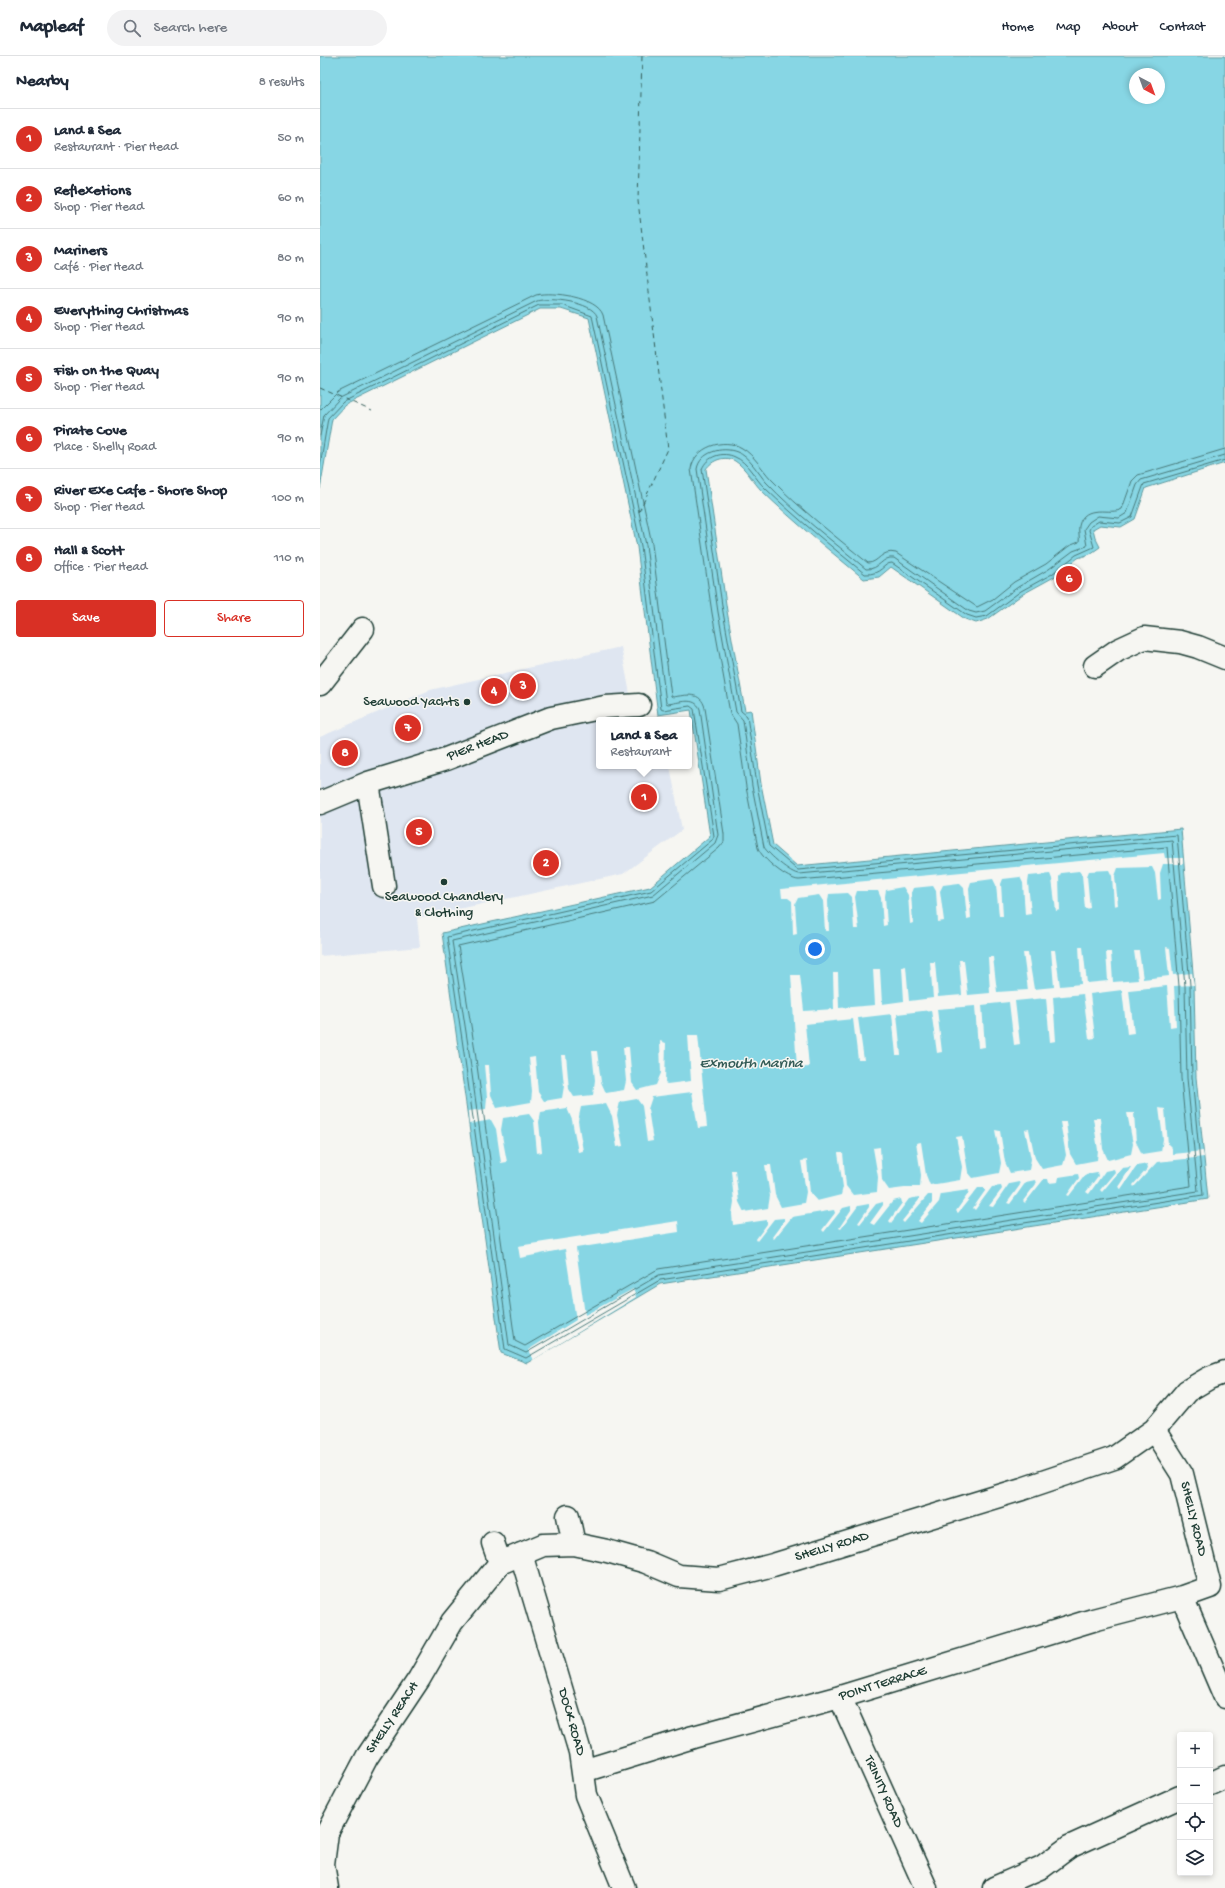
<!DOCTYPE html>
<meta charset="utf-8">
<style>
:root{--surface:#fff;--page:#f2f2f3;--text:#1f2937;--muted:#747a83;--line:#e0e1e3;--accent:#d93025}
body{margin:0;font-family:"Gochi Hand",sans-serif;background:var(--page);color:var(--text)}
.controls{position:absolute;right:12px;bottom:12px;display:grid;overflow:hidden;border-radius:4px;box-shadow:0 2px 6px #0003}
.controls button{width:36px;height:36px;display:grid;place-items:center;padding:0;border:0;border-bottom:1px solid var(--line);background:var(--surface);color:var(--text);font:20px sans-serif}
.compass{position:absolute;left:809px;top:12px;width:36px;height:36px;border-radius:50%;background:var(--surface);box-shadow:0 2px 6px #0003;rotate:139deg}
.you{position:absolute;left:495px;top:893px;width:14px;height:14px;margin:-10px;border:3px solid #fff;border-radius:50%;background:#1a73e8;box-shadow:0 0 0 6px #1a73e833}
.badge{display:grid;place-items:center;width:26px;height:26px;border-radius:50%;background:var(--accent);color:#fff;font-size:13px;font-weight:700}
.pin{position:absolute;translate:-50% -50%;border:2px solid #fff;box-shadow:0 1px 4px #0006}
.popup{position:absolute;left:276px;top:661px;width:96px;height:52px;box-sizing:border-box;display:grid;place-content:center;border-radius:4px;background:var(--surface);filter:drop-shadow(0 1px 3px #0005);font-size:13px;white-space:nowrap;color:var(--muted)}
.popup b{font-size:15px;color:var(--text)}
.popup::after{content:'';position:absolute;left:50%;top:100%;margin-left:-8px;border:8px solid transparent;border-top-color:var(--surface)}
.list{margin:0;padding:0;list-style:none}
h2{display:flex;justify-content:space-between;align-items:center;height:52px;margin:0;padding:0 16px;font-size:17px}
h2 small{font-size:13px;font-weight:400;color:var(--muted)}
.list li{display:grid;grid-template-columns:26px 1fr auto;gap:12px;align-items:center;box-sizing:border-box;height:60px;padding:0 16px;border-top:1px solid var(--line)}
.list b{display:block;font-size:15px;white-space:nowrap}
.list p{margin:0;font-size:13px;white-space:nowrap;color:var(--muted)}
.list em{font-size:13px;font-style:normal;color:var(--muted)}
.actions{display:flex;gap:8px;padding:12px 16px}
.actions a{flex:1;padding:9px 0;border:1px solid var(--accent);border-radius:4px;text-align:center;font-size:14px;color:var(--accent)}
.actions .main{background:var(--accent);color:#fff}
.icon{flex:none;width:22px;height:22px;fill:none;stroke:currentColor;stroke-width:2;stroke-linecap:round;stroke-linejoin:round}
.map{position:relative;flex:none;width:905px;height:1832px;overflow:hidden}
header{display:flex;align-items:center;gap:24px;box-sizing:border-box;height:56px;padding:0 20px;background:var(--surface);border-bottom:1px solid var(--line)}
header strong{font-size:19px}
nav{display:flex;gap:22px;margin-inline-start:auto;font-size:14px}
.search{width:280px;height:36px;background:var(--page);display:flex;align-items:center;gap:10px;box-sizing:border-box;padding:0 14px;border-radius:22px;color:var(--muted);font-size:15px}
main{display:flex}
aside{flex:1;background:var(--surface)}
.map>svg:first-child{display:block}
.built{fill:#dfe6f1}
.water{fill:#87d6e4;stroke:#5d999e;fill-rule:evenodd}
.pier{fill:#f6f6f2}
.lines{fill:none;stroke-linecap:round;stroke-linejoin:round}
.shore{stroke:#497a7a;stroke-width:1}
.ferry{stroke:#345c57;stroke-width:1;stroke-dasharray:5 4;stroke-linecap:butt}
.minor-casing{stroke:#1f3d34;stroke-width:25}
.minor{stroke:#f6f6f2;stroke-width:22}
.poi-dot{fill:#1f3d34;stroke:#f6f6f2;stroke-width:1.5}
.labels{text-anchor:middle;dominant-baseline:central;stroke-width:3;stroke-linejoin:round;paint-order:stroke}
.poi-label{font-size:14px;fill:#1f3d34;stroke:#f6f6f2;text-anchor:end}
.street-label{font-size:14px;fill:#1f3d34;stroke:#f6f6f2}
.water-label{font-size:15px;font-style:italic;fill:#345c57;stroke:#f6f6f2}
</style>
<header>
<strong>Mapleaf</strong>
<div class="search"><svg class="icon" aria-label="search" viewBox="0 0 24 24"><circle cx="10" cy="10" r="6"/><path d="M15 15l6 6"/></svg>Search here</div>
<nav><a>Home</a><a>Map</a><a>About</a><a>Contact</a></nav>
</header>
<main>
<aside>
<h2>Nearby<small>8 results</small></h2>
<ul class="list">
<li><span class="badge">1</span><div><b>Land &amp; Sea</b><p>Restaurant · Pier Head</p></div><em>50 m</em></li>
<li><span class="badge">2</span><div><b>Reflexetions</b><p>Shop · Pier Head</p></div><em>60 m</em></li>
<li><span class="badge">3</span><div><b>Mariners</b><p>Café · Pier Head</p></div><em>80 m</em></li>
<li><span class="badge">4</span><div><b>Everything Christmas</b><p>Shop · Pier Head</p></div><em>90 m</em></li>
<li><span class="badge">5</span><div><b>Fish on the Quay</b><p>Shop · Pier Head</p></div><em>90 m</em></li>
<li><span class="badge">6</span><div><b>Pirate Cove</b><p>Place · Shelly Road</p></div><em>90 m</em></li>
<li><span class="badge">7</span><div><b>River Exe Cafe - Shore Shop</b><p>Shop · Pier Head</p></div><em>100 m</em></li>
<li><span class="badge">8</span><div><b>Hall &amp; Scott</b><p>Office · Pier Head</p></div><em>110 m</em></li>
</ul>
<div class="actions"><a class="main">Save</a><a>Share</a></div>
</aside>
<div class="map">
<svg width="905" height="1832" viewBox="0 0 905 1832">
<rect width="100%" height="100%" fill="#f6f6f2"/>
<filter id="ink" filterUnits="userSpaceOnUse"><feTurbulence type="fractalNoise" baseFrequency=".025" numOctaves="2"/><feDisplacementMap in="SourceGraphic" scale="8" xChannelSelector="R" yChannelSelector="G"/><feConvolveMatrix kernelMatrix="1 2 1 2 8 2 1 2 1" color-interpolation-filters="sRGB"/></filter>
<g filter="url(#ink)">
<path class="built" d="M 301,591 L 315,664 L 279,664 L 279,710 L 350,710 L 362,774 L 303,818 L 97,862 L 100,891 L 0,900 L 0,681 L 110,634 Z"/>
<path class="water" d="M 0,0 L 905,0 L 905,407 L 826,432 L 815,463 L 801,471 L 780,469 L 773,473 L 775,481 L 780,491 L 770,498 L 758,502 L 734,521 L 703,538 L 668,563 L 656,567 L 645,563 L 571,511 L 559,521 L 544,523 C 509,494 474,466 442,435 C 433,426 426,412 415,405 C 405,399 392,404 386,413 L 407,555 L 425,655 L 431,654 L 441,728 L 453,789 L 477,810 L 861,773 L 874,929 L 876,1021 L 888,1143 L 340,1228 L 207,1307 L 181,1297 L 122,877 L 330,831 L 390,780 L 371,654 L 338,659 L 317,491 L 269,262 L 241,253 L 220,253 L 25,349 L 12,363 L 0,433 ZM 815,18 L 839,18 L 839,42 L 815,42 Z"/>
<path class="pier" d="M 844,797 L 845,802 L 863,802 L 863,808 L 843,808 L 840,817 L 841,843 L 838,844 L 835,817 L 832,811 L 798,812 L 795,820 L 798,849 L 794,850 L 792,820 L 789,814 L 769,815 L 767,820 L 770,852 L 765,853 L 762,819 L 759,815 L 741,817 L 739,821 L 740,854 L 736,855 L 732,823 L 730,818 L 709,820 L 708,827 L 711,858 L 705,859 L 703,827 L 700,821 L 683,823 L 681,828 L 683,860 L 679,860 L 676,829 L 673,823 L 651,826 L 649,832 L 651,862 L 647,863 L 644,832 L 639,827 L 623,829 L 620,835 L 624,865 L 618,866 L 616,835 L 613,830 L 593,832 L 591,837 L 593,867 L 590,868 L 588,839 L 583,831 L 566,834 L 565,840 L 567,869 L 563,870 L 561,842 L 558,835 L 537,835 L 535,841 L 539,873 L 534,873 L 532,841 L 528,837 L 509,838 L 508,845 L 509,875 L 505,875 L 503,845 L 499,839 L 478,842 L 475,848 L 477,878 L 473,879 L 472,845 L 468,842 L 462,842 L 461,833 Z
M 759,890 L 763,891 L 767,927 L 788,925 L 786,896 L 791,896 L 793,926 L 818,924 L 814,895 L 819,895 L 823,923 L 849,920 L 846,891 L 850,892 L 853,919 L 872,917 L 874,929 L 854,930 L 856,970 L 850,971 L 847,930 L 809,934 L 814,977 L 807,978 L 802,934 L 770,938 L 775,982 L 769,983 L 763,938 L 733,941 L 736,985 L 730,986 L 726,942 L 695,945 L 700,988 L 694,989 L 689,946 L 662,949 L 665,991 L 658,992 L 655,950 L 617,953 L 622,996 L 617,997 L 611,954 L 577,958 L 581,999 L 576,999 L 572,958 L 538,962 L 544,1004 L 538,1004 L 533,963 L 485,968 L 489,1011 L 477,1012 L 471,919 L 480,919 L 484,955 L 514,953 L 513,917 L 518,917 L 519,952 L 555,949 L 553,913 L 560,913 L 562,948 L 584,945 L 582,911 L 586,910 L 589,945 L 613,942 L 610,906 L 615,906 L 618,941 L 642,939 L 639,904 L 644,904 L 648,939 L 670,937 L 668,901 L 673,901 L 677,936 L 708,934 L 703,897 L 708,897 L 714,933 L 734,931 L 731,894 L 735,894 L 740,930 L 761,928 Z
M 368,979 L 378,979 L 387,1071 L 378,1072 L 372,1036 L 332,1041 L 328,1053 L 333,1085 L 327,1086 L 322,1050 L 317,1043 L 300,1046 L 297,1059 L 303,1090 L 297,1091 L 292,1060 L 286,1048 L 261,1051 L 258,1065 L 263,1095 L 258,1096 L 252,1064 L 247,1052 L 221,1056 L 219,1066 L 222,1096 L 217,1097 L 214,1065 L 209,1058 L 183,1062 L 181,1074 L 187,1106 L 181,1107 L 176,1073 L 171,1064 L 149,1068 L 148,1055 L 166,1053 L 167,1041 L 164,1009 L 169,1009 L 171,1039 L 177,1052 L 211,1046 L 212,1036 L 209,1002 L 215,1001 L 218,1036 L 224,1045 L 242,1042 L 244,1030 L 241,999 L 246,999 L 249,1033 L 254,1041 L 273,1039 L 275,1024 L 272,995 L 277,995 L 281,1026 L 286,1037 L 304,1034 L 306,1025 L 303,991 L 309,991 L 312,1027 L 317,1034 L 336,1029 L 341,1017 L 340,985 L 346,987 L 345,1027 L 347,1028 L 371,1025 Z
M 839,1052 L 845,1053 L 848,1088 L 852,1092 L 852,1098 L 883,1095 L 884,1101 L 837,1106 L 814,1131 L 813,1129 L 828,1112 L 827,1108 L 817,1110 L 801,1133 L 798,1131 L 811,1111 L 802,1112 L 782,1136 L 780,1134 L 795,1116 L 794,1113 L 785,1115 L 769,1138 L 766,1136 L 778,1120 L 777,1116 L 766,1118 L 749,1140 L 747,1139 L 759,1122 L 758,1118 L 739,1121 L 738,1126 L 729,1127 L 728,1123 L 724,1123 L 705,1147 L 703,1145 L 716,1128 L 715,1124 L 706,1126 L 690,1148 L 687,1147 L 700,1129 L 699,1126 L 689,1128 L 673,1151 L 669,1150 L 682,1133 L 681,1130 L 672,1131 L 655,1154 L 653,1152 L 665,1135 L 665,1132 L 658,1132 L 638,1157 L 636,1155 L 648,1138 L 649,1134 L 621,1138 L 619,1146 L 601,1167 L 598,1165 L 612,1147 L 612,1139 L 608,1139 L 584,1167 L 582,1165 L 599,1144 L 599,1141 L 589,1143 L 571,1167 L 569,1165 L 582,1147 L 581,1143 L 573,1145 L 554,1169 L 550,1167 L 563,1149 L 563,1146 L 556,1148 L 540,1168 L 538,1167 L 549,1151 L 549,1148 L 538,1150 L 521,1173 L 519,1172 L 531,1154 L 531,1150 L 523,1152 L 504,1176 L 502,1174 L 515,1157 L 514,1154 L 472,1161 L 454,1183 L 452,1181 L 464,1165 L 464,1162 L 454,1163 L 437,1185 L 436,1183 L 447,1168 L 447,1164 L 413,1169 L 412,1158 L 414,1146 L 411,1114 L 415,1114 L 419,1146 L 424,1156 L 448,1152 L 450,1140 L 445,1109 L 451,1109 L 455,1139 L 461,1151 L 484,1147 L 486,1136 L 481,1105 L 487,1104 L 490,1137 L 497,1145 L 521,1139 L 523,1131 L 518,1097 L 523,1097 L 526,1130 L 533,1139 L 557,1136 L 558,1121 L 553,1092 L 560,1091 L 562,1124 L 569,1134 L 600,1130 L 601,1119 L 596,1087 L 601,1086 L 606,1119 L 610,1129 L 640,1124 L 642,1111 L 636,1081 L 642,1080 L 648,1116 L 653,1122 L 679,1117 L 681,1107 L 675,1074 L 680,1075 L 685,1106 L 690,1117 L 709,1114 L 711,1103 L 705,1074 L 709,1073 L 715,1102 L 722,1113 L 743,1109 L 746,1099 L 740,1066 L 746,1066 L 750,1098 L 756,1108 L 777,1104 L 778,1094 L 773,1062 L 780,1062 L 783,1093 L 788,1104 L 811,1098 L 813,1088 L 807,1057 L 814,1057 L 816,1086 L 822,1098 L 841,1095 L 843,1083 Z
M 358,1165 L 359,1176 L 256,1192 L 265,1259 L 313,1233 L 316,1241 L 213,1304 L 208,1294 L 256,1264 L 245,1193 L 200,1202 L 198,1190 Z"/>
<g class="lines">
<path class="shore" d="M 0,354 L 18,336 L 216,239 C 232,235 277,241 283,259 L 332,488 L 351,640 L 353,641 C 366,639 381,635 385,652 L 404,778 L 404,786 L 399,792 L 335,845 L 138,890 L 154,988 L 195,1285 L 205,1290 L 338,1213 L 871,1130 L 861,1022 L 859,930 L 847,791 L 479,824 C 468,824 442,803 438,792 L 426,731 L 417,668 L 410,657 L 392,557 L 371,413 C 374,391 404,381 422,392 C 434,399 441,412 451,423 C 480,453 515,480 548,507 C 559,507 561,493 576,497 L 657,551 L 673,543 L 694,526 L 726,508 L 749,490 L 759,486 C 760,481 758,475 759,470 C 764,446 791,460 802,453 L 812,425 L 818,419 L 905,393
M 0,380 L 4,359 L 20,342 L 217,245 C 230,241 272,246 277,260 L 326,489 L 346,647 L 348,648 C 358,647 375,640 380,653 L 398,779 L 395,787 L 333,839 L 132,885 L 148,989 L 189,1289 L 206,1297 L 339,1219 L 878,1135 L 867,1022 L 865,930 L 852,784 L 479,818 C 471,818 448,798 444,791 L 432,730 L 423,664 L 416,656 L 398,556 L 377,413 C 380,396 402,390 417,396 C 429,400 438,417 446,426 C 476,458 513,485 546,513 C 560,514 562,500 574,502 L 649,555 L 656,557 L 665,555 L 698,531 L 729,513 L 753,495 L 767,490 L 764,473 L 769,466 L 778,460 L 799,462 L 807,457 L 817,429 L 821,424 L 905,399
M 0,410 L 8,362 L 23,346 L 219,249 L 242,249 L 272,260 L 321,490 L 341,653 L 343,654 L 370,650 L 374,653 L 394,780 L 392,784 L 331,835 L 127,881 L 143,990 L 185,1293 L 206,1302 L 340,1224 L 883,1139 L 872,1021 L 870,929 L 857,779 L 478,814 L 475,812 L 449,790 L 437,729 L 427,660 L 421,655 L 403,556 L 382,413 C 387,400 403,395 415,401 C 428,406 435,423 445,432 C 476,462 511,490 545,518 C 562,519 563,507 572,507 L 647,559 L 656,562 L 667,560 L 701,535 L 732,518 L 756,499 L 774,491 L 769,474 L 771,470 L 779,465 L 800,467 L 812,461 L 824,428 L 905,404"/>
<path class="ferry" d="M 0,332 L 52,355
M 319,456 L 348,393 L 318,145 L 322,0"/>
<g class="minor-casing">
<path id="minor" d="M 775,610 L 798,594 L 824,582 L 860,586 L 878,591 L 905,602
M 0,628 L 43,573
M 48,727 L 64,830
M 0,747 L 48,727 L 126,703 L 231,662 L 285,651 L 319,649
M 248,1460 L 254,1488
M 173,1487 L 180,1507
M 201,1498 L 260,1696 L 266,1739 L 304,1832
M 862,1541 L 905,1641
M 520,1641 L 606,1832
M 263,1715 L 373,1681 L 520,1641 L 773,1564 L 862,1541 L 890,1531 L 862,1418 L 834,1374
M 890,1728 L 905,1721
M 7,1832 L 3,1808 L 7,1777 L 47,1701 L 99,1623 L 132,1566 L 180,1507 L 223,1489 L 254,1488 L 287,1495 L 326,1506 L 359,1520 L 399,1523 L 453,1509 L 702,1433 L 794,1402 L 834,1374 L 867,1335 L 889,1322 L 905,1316
M 674,1832 L 722,1811 L 749,1791 L 860,1741"/>
</g>
<use href="#minor" class="minor"/>
</g>
</g>
<g class="poi-dot">
<circle cx="147" cy="646" r="4"/>
<circle cx="124" cy="826" r="4"/>
</g>
<g class="labels">
<g class="poi-label">
<text x="139" y="646">Seawood Yachts</text>
<text x="124" y="841" text-anchor="middle">Seawood Chandlery<tspan x="124" dy="16">&amp; Clothing</tspan></text>
</g>
<g class="street-label">
<text transform="translate(158 690) rotate(-21)">PIER HEAD</text>
<text transform="translate(873 1463) rotate(76)">SHELLY ROAD</text>
<text transform="translate(512 1491) rotate(-17)">SHELLY ROAD</text>
<text transform="translate(563 1628) rotate(-17)">POINT TERRACE</text>
<text transform="translate(73 1662) rotate(-56)">SHELLY REACH</text>
<text transform="translate(251 1666) rotate(74)">DOCK ROAD</text>
<text transform="translate(563 1736) rotate(66)">TRINITY ROAD</text>
</g>
<g class="water-label">
<text x="431" y="1008">Exmouth Marina</text>
</g>
</g>
</svg>
<div class="controls">
<button>+</button>
<button>−</button>
<button><svg class="icon" aria-label="locate" viewBox="0 0 24 24"><circle cx="12" cy="12" r="6"/><path d="M12 2v4M12 18v4M2 12h4M18 12h4"/></svg></button>
<button><svg class="icon" aria-label="layers" viewBox="0 0 24 24"><path d="M12 4l9 5-9 5-9-5zM3 14l9 5 9-5"/></svg></button>
</div>
<svg class="compass" viewBox="-18 -18 36 36"><path d="M0-13l5 13h-10z" fill="#e53935"/><path d="M0 13l5-13h-10z" fill="#747a83"/></svg>
<div class="you"></div>
<div class="pin badge" style="left:324px;top:741px">1</div>
<div class="popup"><b>Land &amp; Sea</b>Restaurant</div>
<div class="pin badge" style="left:226px;top:807px">2</div>
<div class="pin badge" style="left:203px;top:630px">3</div>
<div class="pin badge" style="left:174px;top:635px">4</div>
<div class="pin badge" style="left:99px;top:776px">5</div>
<div class="pin badge" style="left:749px;top:523px">6</div>
<div class="pin badge" style="left:88px;top:672px">7</div>
<div class="pin badge" style="left:25px;top:697px">8</div>
</div>
</main>
